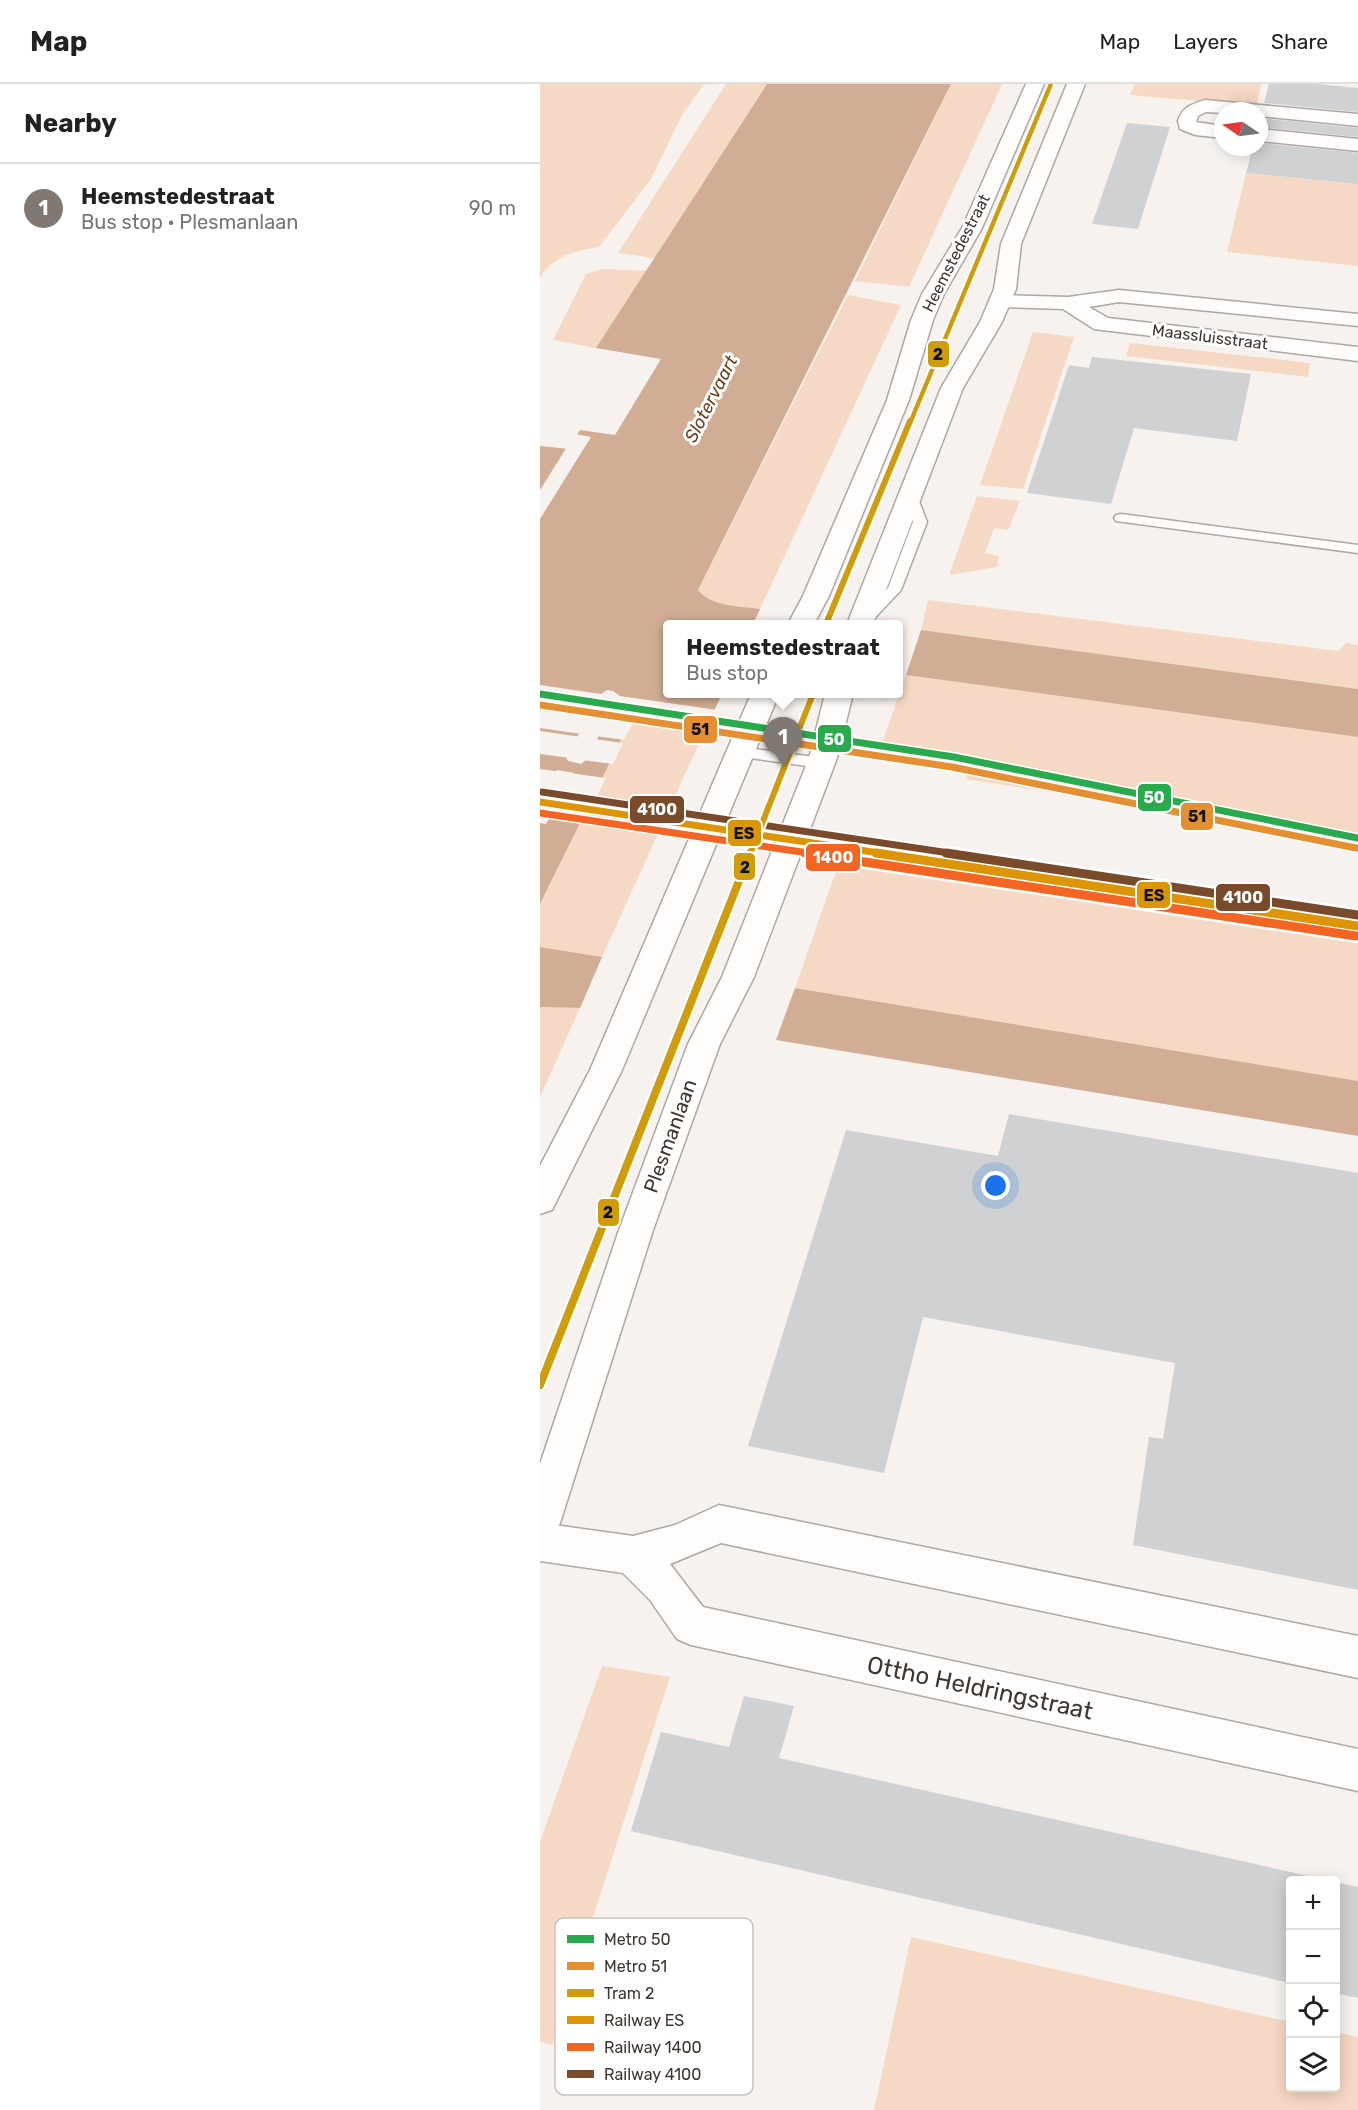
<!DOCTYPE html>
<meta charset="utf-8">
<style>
:root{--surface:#fff;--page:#f2f2f2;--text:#222;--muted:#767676;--line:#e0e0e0;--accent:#807872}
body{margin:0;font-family:Rubik,sans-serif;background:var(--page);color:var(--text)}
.controls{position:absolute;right:18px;bottom:18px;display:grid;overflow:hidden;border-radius:6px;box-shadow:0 3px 15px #0003}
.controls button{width:54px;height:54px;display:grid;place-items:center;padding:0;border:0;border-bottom:2px solid var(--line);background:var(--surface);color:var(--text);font:30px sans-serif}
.compass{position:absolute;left:674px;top:18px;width:54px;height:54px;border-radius:50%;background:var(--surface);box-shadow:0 3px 15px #0003;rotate:283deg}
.you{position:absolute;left:456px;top:1102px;width:21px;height:21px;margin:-15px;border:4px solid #fff;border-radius:50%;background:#1a73e8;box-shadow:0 0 0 9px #1a73e833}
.badge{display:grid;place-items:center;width:39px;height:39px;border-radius:50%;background:var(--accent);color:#fff;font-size:20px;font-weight:700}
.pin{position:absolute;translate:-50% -50px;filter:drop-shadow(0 2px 3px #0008)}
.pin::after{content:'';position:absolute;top:32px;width:21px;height:18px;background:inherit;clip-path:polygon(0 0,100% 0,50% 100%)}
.popup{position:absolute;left:123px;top:536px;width:240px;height:78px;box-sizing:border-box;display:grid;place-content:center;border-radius:6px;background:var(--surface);filter:drop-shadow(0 2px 4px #0005);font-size:20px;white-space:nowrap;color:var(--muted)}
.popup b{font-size:22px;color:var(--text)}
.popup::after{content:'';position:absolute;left:50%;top:100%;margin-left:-12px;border:12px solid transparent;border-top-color:var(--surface)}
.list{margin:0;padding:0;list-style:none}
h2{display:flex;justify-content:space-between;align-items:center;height:78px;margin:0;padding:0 24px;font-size:26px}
h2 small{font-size:20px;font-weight:400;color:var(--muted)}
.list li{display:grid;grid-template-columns:39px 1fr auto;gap:18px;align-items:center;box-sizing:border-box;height:90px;padding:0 24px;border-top:2px solid var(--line)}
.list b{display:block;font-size:22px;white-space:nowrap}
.list p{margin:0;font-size:20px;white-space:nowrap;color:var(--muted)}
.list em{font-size:20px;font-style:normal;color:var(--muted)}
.icon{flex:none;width:33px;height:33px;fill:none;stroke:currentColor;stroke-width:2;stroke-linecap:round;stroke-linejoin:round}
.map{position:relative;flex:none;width:818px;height:2026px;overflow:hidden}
header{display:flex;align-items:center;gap:36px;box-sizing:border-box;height:84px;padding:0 30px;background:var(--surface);border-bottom:2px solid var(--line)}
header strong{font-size:28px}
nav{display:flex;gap:33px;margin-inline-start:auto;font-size:21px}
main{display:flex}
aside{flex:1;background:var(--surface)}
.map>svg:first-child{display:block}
.green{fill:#f6d9c4}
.water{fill:#d0ad94;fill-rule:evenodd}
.pier{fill:#f7f2ee}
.building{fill:#cfd1d2}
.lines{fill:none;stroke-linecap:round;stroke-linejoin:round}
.lane-casing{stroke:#aea7a3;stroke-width:3}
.street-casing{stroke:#aea7a3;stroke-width:3}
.secondary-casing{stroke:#aea7a3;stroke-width:3}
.lane{fill:#fefdfc;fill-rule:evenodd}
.street{fill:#fefdfc;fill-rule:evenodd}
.secondary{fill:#fefdfc;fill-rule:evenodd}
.rail-1-far1-casing{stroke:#fff;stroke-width:10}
.rail-1-casing{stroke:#fff;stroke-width:14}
.rail-2-far1-casing{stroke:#fff;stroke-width:10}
.rail-2-casing{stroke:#fff;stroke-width:14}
.rail-3-far1-casing{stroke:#fff;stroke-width:10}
.rail-3-casing{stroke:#fff;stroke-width:14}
.rail-1-far1{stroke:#dc9507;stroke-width:7}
.rail-1{stroke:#dc9507;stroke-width:9}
.rail-2-far1{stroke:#f26522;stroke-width:7}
.rail-2{stroke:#f26522;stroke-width:9}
.rail-3-far1{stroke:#7a4b2a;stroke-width:7}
.rail-3{stroke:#7a4b2a;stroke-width:9}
.tram-1-far2-casing{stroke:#fff;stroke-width:8}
.tram-1-far1-casing{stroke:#fff;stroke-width:10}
.tram-1-casing{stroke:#fff;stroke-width:12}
.tram-1-far2{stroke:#cf9d0c;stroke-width:4.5}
.tram-1-far1{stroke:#cf9d0c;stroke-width:6}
.tram-1{stroke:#cf9d0c;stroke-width:8}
.metro-1-casing{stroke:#fff;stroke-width:10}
.metro-2-casing{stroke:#fff;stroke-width:10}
.metro-1{stroke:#29ab4d;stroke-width:7}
.metro-2{stroke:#e48f31;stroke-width:7}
.labels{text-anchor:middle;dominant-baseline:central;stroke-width:6;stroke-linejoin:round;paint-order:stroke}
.far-street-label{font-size:16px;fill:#403630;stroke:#fff}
.far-water-label{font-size:18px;font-style:italic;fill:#70401a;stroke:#fff}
.street-label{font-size:20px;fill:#403630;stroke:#fff}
.near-street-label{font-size:24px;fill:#403630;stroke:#fff}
.key{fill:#fff;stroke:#c6c3c1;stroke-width:1.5}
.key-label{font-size:16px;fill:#403630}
.line-badge{stroke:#fff;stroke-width:2}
.badge-label{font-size:16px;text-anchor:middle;font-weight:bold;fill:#fff}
.pale-badge-label{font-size:16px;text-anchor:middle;font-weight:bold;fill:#111}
</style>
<header>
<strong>Map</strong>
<nav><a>Map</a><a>Layers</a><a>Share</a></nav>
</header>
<main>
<aside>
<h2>Nearby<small></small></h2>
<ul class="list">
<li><span class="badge">1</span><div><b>Heemstedestraat</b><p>Bus stop · Plesmanlaan</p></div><em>90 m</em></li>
</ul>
</aside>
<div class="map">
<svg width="818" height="2026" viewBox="0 0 818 2026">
<rect width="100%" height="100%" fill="#f7f2ee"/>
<path class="green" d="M 0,0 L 164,0 L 142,31 L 111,95 L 59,163 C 37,166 12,172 0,194 Z
M 186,0 L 227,0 L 114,174 L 78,169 Z
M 411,0 L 462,0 L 369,203 L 315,197 Z
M 595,0 L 721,0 L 717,22 L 590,11 Z
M 706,89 L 818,100 L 818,182 L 687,168 Z
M 62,185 L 107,187 L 56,264 L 13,256 L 46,190 Z
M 308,211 L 361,221 L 220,525 C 201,522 171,523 158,506 Z
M 493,248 L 534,253 L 483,405 L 440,401 Z
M 590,259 L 770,279 L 768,293 L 586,272 Z
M 437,412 L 480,417 L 468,446 L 454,444 L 445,469 L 459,472 L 457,483 L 409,491 Z
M 388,516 L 798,567 L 806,559 L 818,561 L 818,605 L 381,546 Z
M 366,591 L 818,653 L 818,755 L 426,695 L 429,683 L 338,670 Z
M 93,633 L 166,644 L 62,873 L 0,863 L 0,820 Z
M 303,767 L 818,844 L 818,997 L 255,904 Z
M 0,923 L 40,924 L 0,1013 Z
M 62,1582 L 130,1593 L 12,1961 L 0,1957 L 0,1758 Z
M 371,1853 L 750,1938 L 750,2004 L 796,2004 L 796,1948 L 818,1953 L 818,2026 L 334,2026 Z"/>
<path class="water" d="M 227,0 L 411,0 L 158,506 C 171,523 201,522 220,525 L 213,540 L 128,540 L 128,610 L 182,610 L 166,644 L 92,634 L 0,820 L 0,739 L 6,740 L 34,689 L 17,686 L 0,718 L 0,362 L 29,365 L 40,346 L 75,351 L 121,275 L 56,264 ZM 67,606 L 73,607 L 80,612 L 46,676 L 41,680 L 28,677 L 26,673 L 61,610 Z
M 381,546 L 818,605 L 818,653 L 366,591 Z
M 0,863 L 62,873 L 40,924 L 0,923 Z
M 255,904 L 818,997 L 818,1052 L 236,956 Z"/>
<path class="pier" d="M 35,350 L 51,353 L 0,435 L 0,406 Z
M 0,601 L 61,610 L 66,610 L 54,630 L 0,622 Z
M 75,612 L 80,612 L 177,626 L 167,647 L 67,632 Z
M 0,626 L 52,633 L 42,650 L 0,644 Z
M 65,635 L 93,639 L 84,656 L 56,652 Z
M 0,647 L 41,653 L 30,674 L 0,670 Z
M 54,655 L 83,659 L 73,680 L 42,676 Z
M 0,685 L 66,694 L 43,740 L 6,734 L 30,691 L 18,689 L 0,721 Z"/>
<path class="building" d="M 729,0 L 777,0 L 818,4 L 818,28 L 724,19 Z
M 720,34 L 818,44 L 818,53 L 719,43 Z
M 587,39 L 630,43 L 598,145 L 552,140 Z
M 719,59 L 818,69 L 818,100 L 706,89 L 713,63 L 719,63 Z
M 552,273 L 711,290 L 697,357 L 594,344 L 571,420 L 487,409 L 529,281 L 549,284 Z
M 469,1030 L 818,1089 L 818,1506 L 593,1461 L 609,1353 L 623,1355 L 635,1279 L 383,1233 L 344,1389 L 208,1362 L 306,1046 L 458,1072 Z
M 204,1612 L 254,1622 L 239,1674 L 791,1797 L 750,1797 L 750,1899 L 91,1747 L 121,1648 L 189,1663 Z
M 795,1798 L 818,1803 L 818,1914 L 795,1909 Z"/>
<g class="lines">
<g class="lane-casing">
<path id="lane" d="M 370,408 L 377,412 L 387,438 L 361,506 L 329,540 L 314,540 L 348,504 L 373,438 L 363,412 Z
M 581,430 L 818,461 L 818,469 L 576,437 L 574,434 L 576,431 Z
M 201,663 L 281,674 L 289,679 L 281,684 L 196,672 L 193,668 L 196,664 Z"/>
</g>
<g class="street-casing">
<path id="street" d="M 665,16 L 818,30 L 818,42 L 719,32 L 719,27 L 683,27 L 683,29 L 666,28 L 658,32 L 656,38 L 683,42 L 683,54 L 655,51 L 640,45 L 638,37 C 642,23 652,20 665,16 Z
M 719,45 L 818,55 L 818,67 L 719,57 Z
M 579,206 L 818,230 L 818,242 L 579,218 L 549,223 L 568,234 L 818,263 L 818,277 L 562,246 L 554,245 L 523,225 L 460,223 L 452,222 L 449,217 L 452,212 L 460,211 L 528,213 Z
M 179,1421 L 818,1552 L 818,1594 L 181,1459 L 130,1480 L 163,1523 L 818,1665 L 818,1707 L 151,1561 L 137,1555 L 110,1516 L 83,1489 L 0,1477 L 0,1439 L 93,1452 L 135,1441 Z"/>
</g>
<g class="secondary-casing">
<path id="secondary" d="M 486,0 L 504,0 L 442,144 L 404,210 L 393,236 L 369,316 L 289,512 L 274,540 L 248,540 L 263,512 L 347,316 L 371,236 L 382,210 L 422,144 Z
M 527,0 L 545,0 L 481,160 L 476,205 L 462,238 L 423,304 L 333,540 L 307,540 L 401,304 L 440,238 L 454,205 L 461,160 Z
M 211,610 L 239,610 L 82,986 L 12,1126 L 0,1130 L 0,1082 L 50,986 Z
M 285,610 L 313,610 L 297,674 L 214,893 L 180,960 L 113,1146 L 20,1439 L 14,1452 L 0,1458 L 0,1380 L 79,1146 L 148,960 L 182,893 L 269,674 Z"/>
</g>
<use href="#lane" class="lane"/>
<use href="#street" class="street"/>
<use href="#secondary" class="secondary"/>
<g class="rail-1-far1-casing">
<path id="rail-1-far1" d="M 0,718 L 346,770"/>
</g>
<g class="rail-1-casing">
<path id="rail-1" d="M 336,769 L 818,842"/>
</g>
<g class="rail-2-far1-casing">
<path id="rail-2-far1" d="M 0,729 L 275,770"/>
</g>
<g class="rail-2-casing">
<path id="rail-2" d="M 265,769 L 816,852"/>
</g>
<g class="rail-3-far1-casing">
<path id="rail-3-far1" d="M 2,708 L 416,770"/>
</g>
<g class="rail-3-casing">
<path id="rail-3" d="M 406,769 L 818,831"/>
</g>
<use href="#rail-1-far1" class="rail-1-far1"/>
<use href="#rail-1" class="rail-1"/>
<use href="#rail-2-far1" class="rail-2-far1"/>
<use href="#rail-2" class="rail-2"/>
<use href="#rail-3-far1" class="rail-3-far1"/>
<use href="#rail-3" class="rail-3"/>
<g class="tram-1-far2-casing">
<path id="tram-1-far2" d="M 370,339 L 511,0"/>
</g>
<g class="tram-1-far1-casing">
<path id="tram-1-far1" d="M 286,540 L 370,337
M 210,770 L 273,610"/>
</g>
<g class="tram-1-casing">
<path id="tram-1" d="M 0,1301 L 210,769"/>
</g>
<use href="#tram-1-far2" class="tram-1-far2"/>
<use href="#tram-1-far1" class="tram-1-far1"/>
<use href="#tram-1" class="tram-1"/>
<g class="metro-1-casing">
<path id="metro-1" d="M 0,610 L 414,673 L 818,754"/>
</g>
<g class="metro-2-casing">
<path id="metro-2" d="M 0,621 L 412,683 L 816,764"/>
</g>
<use href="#metro-1" class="metro-1"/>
<use href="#metro-2" class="metro-2"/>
</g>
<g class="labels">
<g class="far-street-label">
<text transform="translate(416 169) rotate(-63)">Heemstedestraat</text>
<text transform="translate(670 253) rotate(7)">Maassluisstraat</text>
</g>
<g class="far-water-label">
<text transform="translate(171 315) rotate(-63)">Slotervaart</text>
</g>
<g class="street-label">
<text transform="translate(130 1052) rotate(-70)">Plesmanlaan</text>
</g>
<g class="near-street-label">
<text transform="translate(440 1604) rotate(12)">Ottho Heldringstraat</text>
</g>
</g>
<rect x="15" y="1834" width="198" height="177" rx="9" class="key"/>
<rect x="27" y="1851" width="27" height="8" fill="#29ab4d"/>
<rect x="27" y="1878" width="27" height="8" fill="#e48f31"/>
<rect x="27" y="1905" width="27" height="8" fill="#cf9d0c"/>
<rect x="27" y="1932" width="27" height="8" fill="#dc9507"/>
<rect x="27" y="1959" width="27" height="8" fill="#f26522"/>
<rect x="27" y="1986" width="27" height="8" fill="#7a4b2a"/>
<g class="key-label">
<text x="64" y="1861">Metro 50</text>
<text x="64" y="1888">Metro 51</text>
<text x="64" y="1915">Tram 2</text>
<text x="64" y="1942">Railway ES</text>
<text x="64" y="1969">Railway 1400</text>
<text x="64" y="1996">Railway 4100</text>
</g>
<g class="line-badge">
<rect x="387" y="256" width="23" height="28" rx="6" fill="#cf9d0c"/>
<rect x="143" y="631" width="35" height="29" rx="6" fill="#e48f31"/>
<rect x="277" y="640" width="35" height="29" rx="6" fill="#29ab4d"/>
<rect x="597" y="699" width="35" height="29" rx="6" fill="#29ab4d"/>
<rect x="89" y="711" width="56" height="29" rx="6" fill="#7a4b2a"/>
<rect x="640" y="718" width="34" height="29" rx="6" fill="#e48f31"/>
<rect x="187" y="735" width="35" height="28" rx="6" fill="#dc9507"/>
<rect x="265" y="759" width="56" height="29" rx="6" fill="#f26522"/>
<rect x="193" y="768" width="23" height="29" rx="6" fill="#cf9d0c"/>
<rect x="596" y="797" width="35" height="28" rx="6" fill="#dc9507"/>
<rect x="675" y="799" width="56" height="29" rx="6" fill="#7a4b2a"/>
<rect x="57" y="1114" width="23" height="29" rx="6" fill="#cf9d0c"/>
</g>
<g class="badge-label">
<text x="294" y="661">50</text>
<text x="614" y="719">50</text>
<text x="117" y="731">4100</text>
<text x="293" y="779">1400</text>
<text x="703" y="819">4100</text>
</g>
<g class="pale-badge-label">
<text x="398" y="276">2</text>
<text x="160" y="651">51</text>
<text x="657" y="738">51</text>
<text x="204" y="755">ES</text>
<text x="205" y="789">2</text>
<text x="614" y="817">ES</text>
<text x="68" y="1134">2</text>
</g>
</svg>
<div class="controls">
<button>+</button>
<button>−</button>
<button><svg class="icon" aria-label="locate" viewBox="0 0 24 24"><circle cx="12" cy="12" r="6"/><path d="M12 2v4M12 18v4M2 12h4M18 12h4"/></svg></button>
<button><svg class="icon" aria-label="layers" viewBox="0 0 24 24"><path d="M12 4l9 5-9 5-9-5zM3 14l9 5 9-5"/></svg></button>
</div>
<svg class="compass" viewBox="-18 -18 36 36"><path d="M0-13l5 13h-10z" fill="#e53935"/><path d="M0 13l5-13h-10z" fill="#767676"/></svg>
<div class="you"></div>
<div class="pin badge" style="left:243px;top:683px">1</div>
<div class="popup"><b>Heemstedestraat</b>Bus stop</div>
</div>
</main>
